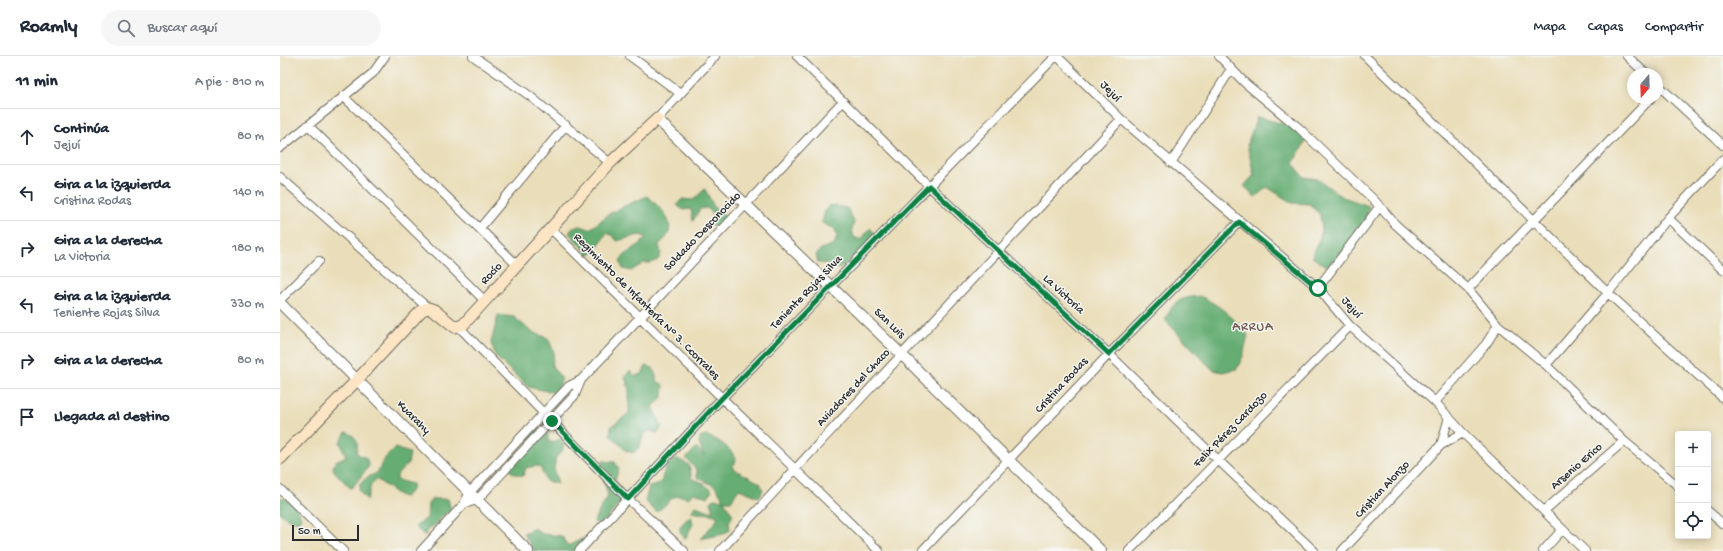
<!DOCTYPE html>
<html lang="es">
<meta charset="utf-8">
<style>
:root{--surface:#fff;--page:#f6f6f7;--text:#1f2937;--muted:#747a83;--line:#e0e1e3}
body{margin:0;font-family:"Gochi Hand",sans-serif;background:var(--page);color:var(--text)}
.controls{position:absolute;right:12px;bottom:12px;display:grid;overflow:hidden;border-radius:4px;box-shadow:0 2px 10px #0003}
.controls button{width:36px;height:36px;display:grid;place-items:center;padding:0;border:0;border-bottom:1px solid var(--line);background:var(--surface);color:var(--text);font:20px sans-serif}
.compass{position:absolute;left:1347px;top:12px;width:36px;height:36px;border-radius:50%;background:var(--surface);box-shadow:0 2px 10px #0003;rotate:199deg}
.scale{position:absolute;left:12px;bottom:10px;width:67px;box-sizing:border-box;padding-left:4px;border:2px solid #2b2b2b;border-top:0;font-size:11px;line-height:14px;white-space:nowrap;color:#2b2b2b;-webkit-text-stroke:3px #f6f6f2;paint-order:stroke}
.stop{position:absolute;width:12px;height:12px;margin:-9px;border:3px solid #0b8043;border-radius:50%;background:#fff}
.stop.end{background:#0b8043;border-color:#fff;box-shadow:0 1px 4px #0008}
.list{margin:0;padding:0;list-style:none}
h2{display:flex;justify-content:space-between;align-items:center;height:52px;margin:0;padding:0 16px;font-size:17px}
h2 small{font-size:13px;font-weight:400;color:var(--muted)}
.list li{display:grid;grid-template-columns:26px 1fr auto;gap:12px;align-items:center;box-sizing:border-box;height:56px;padding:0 16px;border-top:1px solid var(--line)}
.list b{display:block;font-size:15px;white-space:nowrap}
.list p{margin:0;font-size:13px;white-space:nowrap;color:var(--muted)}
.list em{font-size:13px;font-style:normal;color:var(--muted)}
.icon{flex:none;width:22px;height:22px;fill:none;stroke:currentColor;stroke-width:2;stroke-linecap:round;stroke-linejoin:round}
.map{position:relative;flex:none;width:1443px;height:495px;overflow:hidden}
header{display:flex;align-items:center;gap:24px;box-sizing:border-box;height:56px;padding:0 20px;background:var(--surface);border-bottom:1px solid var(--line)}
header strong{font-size:19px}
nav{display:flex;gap:22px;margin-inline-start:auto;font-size:14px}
.search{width:280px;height:36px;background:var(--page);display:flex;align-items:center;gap:10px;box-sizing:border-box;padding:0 14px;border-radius:22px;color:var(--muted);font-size:15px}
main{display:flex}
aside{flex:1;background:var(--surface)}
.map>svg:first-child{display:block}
.forest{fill:#66ad73;stroke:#486c4f}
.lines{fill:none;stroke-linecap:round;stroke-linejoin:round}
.minor-casing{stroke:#6e6a5d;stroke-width:10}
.tertiary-casing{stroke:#6e6a5d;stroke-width:12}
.secondary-casing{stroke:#6e6a5d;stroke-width:13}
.minor{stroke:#fff;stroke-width:8}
.tertiary{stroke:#fff;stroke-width:10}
.secondary{stroke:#fce5c4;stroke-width:11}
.route{stroke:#0b8043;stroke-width:5}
.labels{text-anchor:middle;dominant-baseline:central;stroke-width:3;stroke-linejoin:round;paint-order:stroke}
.street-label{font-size:12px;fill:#2b2b2b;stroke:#f6f6f2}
.neighbourhood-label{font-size:13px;letter-spacing:1px;fill:#6f584d;stroke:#f6f6f2}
</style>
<header>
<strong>Roamly</strong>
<div class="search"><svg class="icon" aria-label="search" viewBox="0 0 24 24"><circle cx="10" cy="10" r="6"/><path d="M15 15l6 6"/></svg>Buscar aquí</div>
<nav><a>Mapa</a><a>Capas</a><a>Compartir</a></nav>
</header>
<main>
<aside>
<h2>11 min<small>A pie · 810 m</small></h2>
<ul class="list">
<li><svg class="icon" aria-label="ahead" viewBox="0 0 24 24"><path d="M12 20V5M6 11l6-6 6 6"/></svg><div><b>Continúa</b><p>Jejuí</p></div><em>80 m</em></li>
<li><svg class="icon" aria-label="left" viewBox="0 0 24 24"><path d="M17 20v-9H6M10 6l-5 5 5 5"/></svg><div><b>Gira a la izquierda</b><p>Cristina Rodas</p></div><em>140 m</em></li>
<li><svg class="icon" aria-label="right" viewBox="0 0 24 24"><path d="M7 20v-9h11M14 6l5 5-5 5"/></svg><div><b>Gira a la derecha</b><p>La Victoria</p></div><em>180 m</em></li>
<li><svg class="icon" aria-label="left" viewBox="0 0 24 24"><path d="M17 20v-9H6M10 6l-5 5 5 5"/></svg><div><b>Gira a la izquierda</b><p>Teniente Rojas Silva</p></div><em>330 m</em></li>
<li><svg class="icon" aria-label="right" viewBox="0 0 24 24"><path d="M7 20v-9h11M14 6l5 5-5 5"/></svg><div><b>Gira a la derecha</b></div><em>80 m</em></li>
<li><svg class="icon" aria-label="arrive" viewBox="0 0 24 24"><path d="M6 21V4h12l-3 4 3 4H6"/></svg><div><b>Llegada al destino</b></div></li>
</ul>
</aside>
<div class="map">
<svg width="1443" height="495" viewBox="0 0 1443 495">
<rect width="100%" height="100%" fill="#f6f6f2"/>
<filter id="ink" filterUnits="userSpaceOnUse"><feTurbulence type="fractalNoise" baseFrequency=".025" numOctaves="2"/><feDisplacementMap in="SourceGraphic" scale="8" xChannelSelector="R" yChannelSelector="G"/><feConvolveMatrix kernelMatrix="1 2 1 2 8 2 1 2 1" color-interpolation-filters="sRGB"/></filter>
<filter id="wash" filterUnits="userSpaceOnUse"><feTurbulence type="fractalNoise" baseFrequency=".012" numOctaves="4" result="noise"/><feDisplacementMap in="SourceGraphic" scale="16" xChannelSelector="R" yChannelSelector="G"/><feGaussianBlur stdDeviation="0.9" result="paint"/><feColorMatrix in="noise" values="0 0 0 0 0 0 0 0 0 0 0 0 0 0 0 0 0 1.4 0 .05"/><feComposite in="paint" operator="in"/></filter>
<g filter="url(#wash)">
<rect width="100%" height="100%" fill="#eadeba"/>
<path class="forest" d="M 977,61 L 1019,72 L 1027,83 L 1013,107 L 1024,121 L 1037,123 L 1063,141 L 1089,150 L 1086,164 L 1060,201 L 1046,210 L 1032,201 L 1042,175 L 1040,159 L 1029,148 L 1012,147 L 987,131 L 975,141 L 964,130 L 974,119 L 967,89 Z
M 425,133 L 435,153 L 445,160 L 438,172 L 431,169 L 432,157 L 427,152 L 420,153 L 413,165 L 411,153 L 403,154 L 397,149 L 402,143 L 413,144 Z
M 367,140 C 377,149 393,161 389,176 C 388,181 382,185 379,189 L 381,197 L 378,204 L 371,207 L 364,207 L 351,215 L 343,213 L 340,206 C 345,194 360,192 366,181 L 359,179 L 337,185 L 333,180 L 327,177 L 314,196 L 307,199 L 304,193 L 289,177 L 293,171 L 301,170 L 309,173 C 317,169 322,163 329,158 C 341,151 354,146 367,140 Z
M 550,149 L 567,152 L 574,166 L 572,174 L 574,181 L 581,184 L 590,172 L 596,178 C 588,194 583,193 571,203 C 566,207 565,210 558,213 L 552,208 L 538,207 L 536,199 L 541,193 L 554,188 L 557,181 L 555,174 L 542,167 L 545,154 Z
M 920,240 C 941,250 953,261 968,279 L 963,300 L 957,313 L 942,316 L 933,314 L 885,264 C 893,245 899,242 920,240 Z
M 218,259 L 234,261 L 252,276 L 268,282 L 274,296 L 272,310 L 282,323 L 276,337 L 248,331 L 216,301 L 211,287 Z
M 366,310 L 373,312 L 378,326 L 384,329 L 383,340 L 373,351 L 382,371 L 378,377 L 370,375 L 364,378 L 359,392 L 354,397 L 346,395 L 330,379 L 331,371 L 349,357 L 349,335 L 345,320 L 350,315 L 355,320 L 362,318 Z
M 255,372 L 268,377 L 268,385 L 273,386 L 280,383 L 284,388 L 282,396 L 276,401 L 274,413 L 278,428 L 266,425 L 260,411 L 256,410 L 246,412 L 243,420 L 235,418 L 229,414 L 232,400 L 248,397 L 250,390 L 248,380 Z
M 66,376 C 77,380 79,386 76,397 L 86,402 L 89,410 L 73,431 L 70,432 L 54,415 L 53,411 L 56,405 L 66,400 L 60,386 Z
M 427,380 C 439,384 453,393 456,405 L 452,412 L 480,427 L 483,434 L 479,441 L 459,433 L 451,445 L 444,445 L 453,459 L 449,466 L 450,474 L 444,478 L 420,483 L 437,464 L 437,460 C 429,456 421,459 412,456 L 413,453 L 415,450 L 433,456 L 431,446 L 434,443 L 444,444 L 436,431 L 417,421 L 417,414 L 406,403 L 416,391 L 424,400 L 419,388 L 420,381 Z
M 115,392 L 130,397 L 128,408 L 117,419 L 117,424 L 132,428 L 133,433 L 125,441 L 120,440 L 96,423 L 91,429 L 87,444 L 79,435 L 80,428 L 86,422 L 97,417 L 106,401 Z
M 396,402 L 409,409 L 412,423 L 419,425 L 432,434 L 428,441 L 414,437 L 408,442 C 390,435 390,449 376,456 L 365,445 L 369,431 L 377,429 L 382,424 C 383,415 388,405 396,402 Z
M 323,405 L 335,406 L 339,413 L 335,424 L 345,440 L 322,469 L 314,466 L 315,462 L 328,440 L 320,412 Z
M 0,441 C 11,444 19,452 21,463 L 18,466 L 6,462 L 0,457 Z
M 152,443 L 168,443 L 171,454 L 162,460 L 158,467 L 148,473 L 145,480 L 135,471 L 147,462 L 148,448 Z
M 411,459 L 413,468 L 405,483 L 400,476 L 400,470 Z
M 255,472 L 262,478 L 282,480 L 287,489 L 290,489 L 303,482 L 306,487 L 300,495 L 254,495 L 243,477 Z"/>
</g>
<g filter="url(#ink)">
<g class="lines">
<g class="minor-casing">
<path id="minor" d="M 193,0 L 250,40 L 330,107
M 350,0 L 400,37
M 517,0 L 649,130 L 829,298 L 938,404 L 1034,495
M 777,0 L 841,63 L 1038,232 L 1070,270 L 1155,346 L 1183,377 L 1305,495
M 939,0 L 965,27 L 1019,72 L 1094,144 L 1115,168 L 1188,233
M 1085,0 L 1180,92 L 1328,237 L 1443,342
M 1347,0 L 1366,18
M 1377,28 L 1443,89
M 63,40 L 238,210
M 1371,42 L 1188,233 L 1218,269 L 1266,309 L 1344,385 L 1398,430
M 377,63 L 435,0
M 28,69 L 205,245
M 0,92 L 93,17 L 105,0
M 891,107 L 951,13
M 0,121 L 148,252
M 1388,162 L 1443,214
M 200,172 L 286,69
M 272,174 L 442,342 L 599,495
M 1038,232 L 1100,150
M 0,244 L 39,205
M 179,271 L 348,443 L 404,495
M 1266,309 L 1328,237 L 1388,162 L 1443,103
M 1155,346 L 1206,288 L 1218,269
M 1161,389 L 1169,361
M 0,433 L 63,495
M 184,448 L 197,444 L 295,339 L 301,324 L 563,45
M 1265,454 L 1344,385
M 1428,455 L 1443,468
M 141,495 L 184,448 L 190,436 L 289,330 L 301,324
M 299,495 L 442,342 L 776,0
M 440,495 C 572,350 708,208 841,63
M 642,495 L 829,298 L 959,166
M 849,495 L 1070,270
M 1062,495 L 1161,389 L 1183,377
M 1263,495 L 1282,474"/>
</g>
<g class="tertiary-casing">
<path id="tertiary" d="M 377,63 L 622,299 L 821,495
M 0,247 L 248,495"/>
</g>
<g class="secondary-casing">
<path id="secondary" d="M 0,403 L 77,324 L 142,254 L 148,252 L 154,254 L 175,271 L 183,269 L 330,107 L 377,63"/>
</g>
<use href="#minor" class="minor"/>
<use href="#tertiary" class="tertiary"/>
<use href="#secondary" class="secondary"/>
</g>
</g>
<g class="lines" filter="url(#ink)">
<path class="route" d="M 272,365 L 348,443 L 442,342 L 649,130 L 829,298 L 959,166 L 1038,232"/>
</g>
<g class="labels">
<g class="street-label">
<text transform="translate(830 36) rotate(45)">Jejuí</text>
<text transform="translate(423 176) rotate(-46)">Soldado Desconocido</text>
<text transform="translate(212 218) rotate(-47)">Rocío</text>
<text transform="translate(527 237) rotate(-46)">Teniente Rojas Silva</text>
<text transform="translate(783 239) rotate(43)">La Victoria</text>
<text transform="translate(366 251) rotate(45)">Regimiento de Infantería N° 3. Ccorrales</text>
<text transform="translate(1071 252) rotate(48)">Jejuí</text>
<text transform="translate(609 268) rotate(43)">San Luis</text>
<text transform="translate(782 330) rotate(-47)">Cristina Rodas</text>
<text transform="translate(574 332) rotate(-47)">Aviadores del Chaco</text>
<text transform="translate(133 362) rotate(45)">Kuarahy</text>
<text transform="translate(951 374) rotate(-46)">Felix Pérez Cardozo</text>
<text transform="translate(1297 411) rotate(-41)">Arsenio Erico</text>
<text transform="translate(1103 434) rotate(-47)">Cristian Alonzo</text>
</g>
<g class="neighbourhood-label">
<text x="973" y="271">ARRUA</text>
</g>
</g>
</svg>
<div class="controls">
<button>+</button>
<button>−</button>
<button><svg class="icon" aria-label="locate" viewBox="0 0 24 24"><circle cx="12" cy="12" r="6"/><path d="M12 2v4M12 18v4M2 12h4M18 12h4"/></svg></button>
</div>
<svg class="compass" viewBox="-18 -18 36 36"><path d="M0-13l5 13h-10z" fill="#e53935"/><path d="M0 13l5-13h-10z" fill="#747a83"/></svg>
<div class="scale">50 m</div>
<div class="stop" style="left:1038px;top:232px"></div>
<div class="stop end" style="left:272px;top:365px"></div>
</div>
</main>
